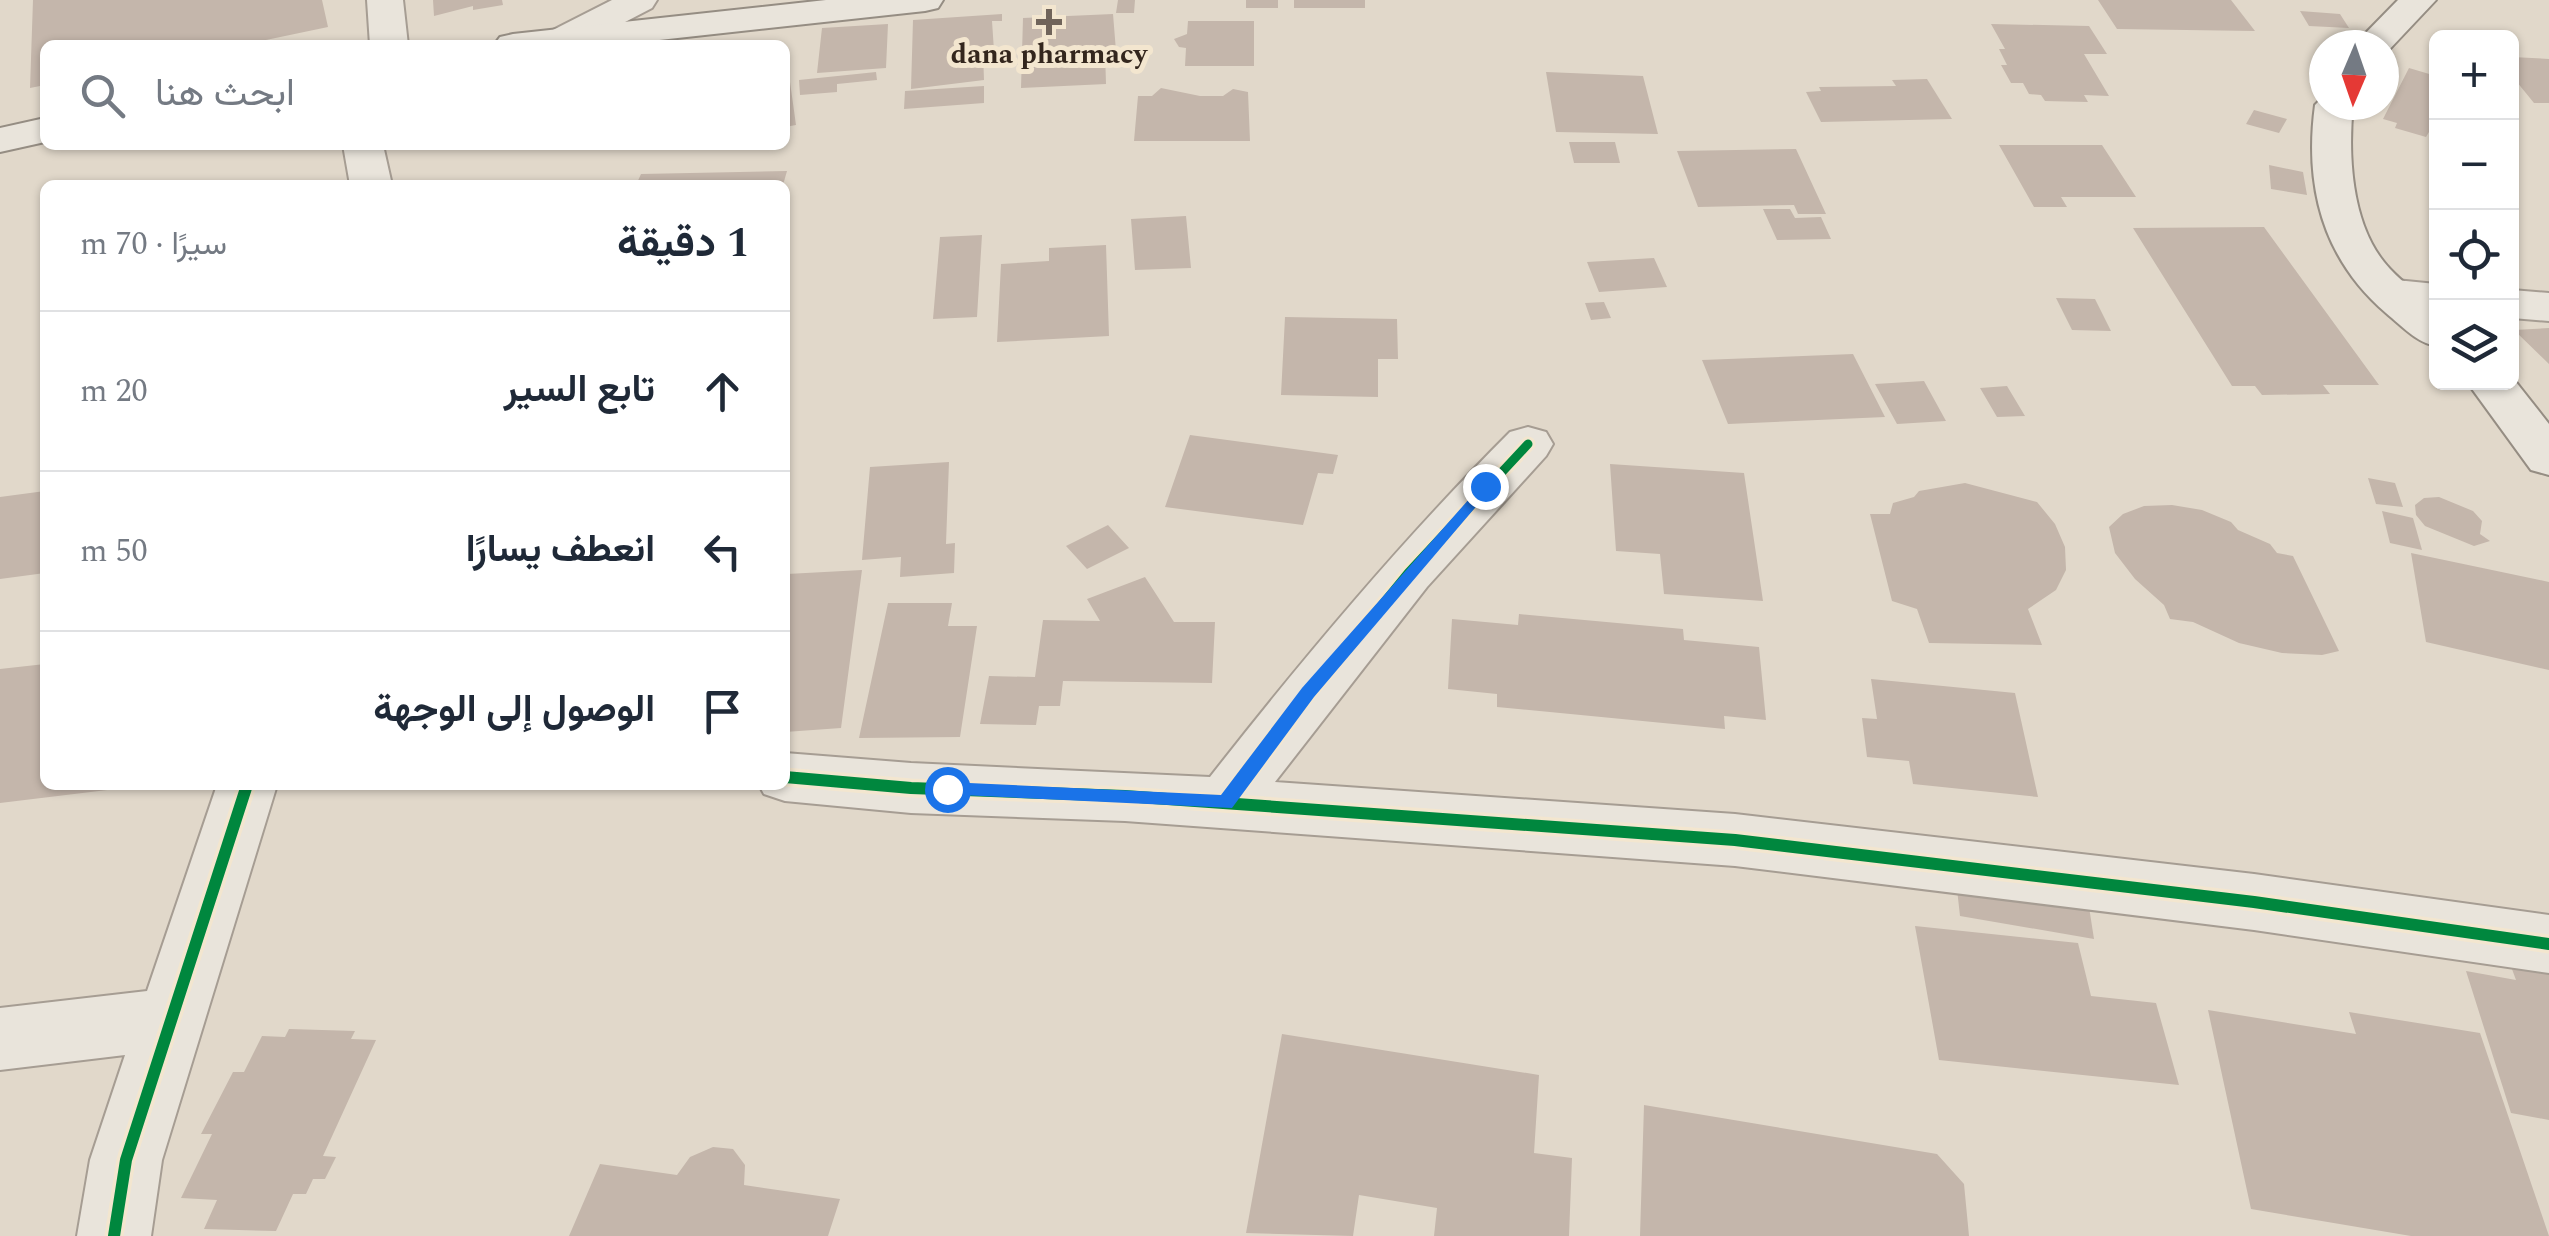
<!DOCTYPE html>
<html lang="ar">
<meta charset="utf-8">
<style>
:root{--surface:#fff;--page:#f2f2f3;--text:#1f2937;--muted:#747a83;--line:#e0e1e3}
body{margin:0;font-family:Spectral,Vazirmatn,serif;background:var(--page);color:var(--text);direction:rtl}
.controls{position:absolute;right:30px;top:30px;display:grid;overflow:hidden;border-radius:15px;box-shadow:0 2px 8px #0004}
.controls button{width:90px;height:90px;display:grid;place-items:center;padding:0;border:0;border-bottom:2px solid var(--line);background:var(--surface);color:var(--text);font:50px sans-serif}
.compass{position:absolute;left:2309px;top:30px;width:90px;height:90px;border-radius:50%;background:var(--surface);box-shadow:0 2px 8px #0004;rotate:182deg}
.stop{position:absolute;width:30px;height:30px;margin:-22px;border:8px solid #1a73e8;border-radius:50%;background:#fff}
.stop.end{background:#1a73e8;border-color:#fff;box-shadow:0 2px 10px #0008}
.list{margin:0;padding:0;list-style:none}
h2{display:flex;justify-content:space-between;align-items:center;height:130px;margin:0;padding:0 40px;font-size:42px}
h2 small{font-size:32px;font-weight:400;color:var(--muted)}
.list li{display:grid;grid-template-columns:65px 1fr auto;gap:30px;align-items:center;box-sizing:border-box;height:160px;padding:0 40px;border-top:2px solid var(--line)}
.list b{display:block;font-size:38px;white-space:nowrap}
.list em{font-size:32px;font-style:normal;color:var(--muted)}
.icon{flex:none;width:55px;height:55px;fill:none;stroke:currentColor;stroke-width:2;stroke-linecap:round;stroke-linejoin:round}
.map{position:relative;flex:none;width:2549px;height:1236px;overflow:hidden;direction:ltr}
.search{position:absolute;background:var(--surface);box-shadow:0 2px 8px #0004;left:40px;top:40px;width:750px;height:110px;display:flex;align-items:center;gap:25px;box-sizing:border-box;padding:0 35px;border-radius:15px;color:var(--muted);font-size:38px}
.panel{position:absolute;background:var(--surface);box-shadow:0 2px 8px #0004;left:40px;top:180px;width:750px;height:610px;border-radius:15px;direction:rtl}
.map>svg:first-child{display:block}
.building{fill:#c4b6ab}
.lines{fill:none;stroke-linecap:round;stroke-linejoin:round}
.street-casing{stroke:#a69d93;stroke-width:4}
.secondary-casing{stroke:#958d83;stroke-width:4}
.street{fill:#e9e4db;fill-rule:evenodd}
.secondary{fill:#e9e4db;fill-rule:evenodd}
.cycleway-far1-casing{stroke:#f3e6cf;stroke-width:15}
.cycleway-casing{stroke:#f3e6cf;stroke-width:19}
.cycleway-far1{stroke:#00873e;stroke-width:9}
.cycleway{stroke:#00873e;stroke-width:12}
.route{fill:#1a73e8}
.poi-dot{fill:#70645a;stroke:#f3e6cf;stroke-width:4}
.labels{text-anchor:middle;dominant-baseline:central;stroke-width:10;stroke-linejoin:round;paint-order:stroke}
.far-poi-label{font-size:28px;font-weight:bold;fill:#33261d;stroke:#f3e6cf}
</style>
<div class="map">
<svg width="2549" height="1236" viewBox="0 0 2549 1236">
<rect width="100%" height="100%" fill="#e1d8ca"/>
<path class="building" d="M 33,0 L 322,0 L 328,27 L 242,45 L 45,45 L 45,85 L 30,88 Z
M 433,0 L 502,0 L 503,5 L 473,10 L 473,6 L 434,16 Z
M 1118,0 L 1135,0 L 1134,13 L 1116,13 Z
M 1246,0 L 1278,0 L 1278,8 L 1246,8 Z
M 1294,0 L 1365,0 L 1365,8 L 1294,8 Z
M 2098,0 L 2231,0 L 2255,31 L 2117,29 Z
M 2300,11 L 2340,14 L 2349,28 L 2309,26 Z
M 1002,14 L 1002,21 L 992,21 L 994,51 L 983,52 L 984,80 L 911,89 L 913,20 Z
M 1113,14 L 1116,51 L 1105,51 L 1106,84 L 1021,88 L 1023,18 Z
M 1188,21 L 1254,21 L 1254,66 L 1185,66 L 1186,48 L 1179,47 L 1174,39 L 1187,34 Z
M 888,24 L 886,68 L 817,73 L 822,28 Z
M 1991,24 L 2089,26 L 2107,54 L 2084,54 L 2109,96 L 2084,95 L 2088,102 L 2045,101 L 2041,95 L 2029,94 L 2023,83 L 2011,83 L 2001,65 L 2007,65 L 1999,49 L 2005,49 Z
M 785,46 L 796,125 L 785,127 Z
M 2512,57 L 2549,59 L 2549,103 L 2534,103 L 2512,76 Z
M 2409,68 L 2436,76 L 2436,134 L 2429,132 L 2426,137 L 2395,128 L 2397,123 L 2383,119 Z
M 876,72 L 877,80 L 837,84 L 837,92 L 800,95 L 799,80 Z
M 1546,72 L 1643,76 L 1658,134 L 1556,132 Z
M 1927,79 L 1952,119 L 1821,122 L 1806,92 L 1821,91 L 1819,87 L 1896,86 L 1892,80 Z
M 984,86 L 984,103 L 904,109 L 905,91 Z
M 1161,88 L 1200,96 L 1223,96 L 1233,89 L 1248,92 L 1250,141 L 1134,141 L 1138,96 L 1152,96 Z
M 2254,110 L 2287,119 L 2279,133 L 2246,124 Z
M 1569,142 L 1615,142 L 1620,163 L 1574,163 Z
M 1999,145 L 2102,145 L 2136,197 L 2061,197 L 2067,207 L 2034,207 Z
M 1796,149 L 1826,214 L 1798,214 L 1794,205 L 1698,207 L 1677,151 Z
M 2269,165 L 2303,172 L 2307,195 L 2271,189 Z
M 787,171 L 783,185 L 636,185 L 641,174 Z
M 1763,209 L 1790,209 L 1795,218 L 1821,217 L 1831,239 L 1777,240 Z
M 1186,216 L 1191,268 L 1135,270 L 1131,219 Z
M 2264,227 L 2379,385 L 2323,385 L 2330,394 L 2262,395 L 2255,386 L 2232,386 L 2133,228 Z
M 982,235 L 977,317 L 933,319 L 940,237 Z
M 1106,245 L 1109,336 L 997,342 L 1001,264 L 1049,261 L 1049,248 Z
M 1654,258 L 1667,287 L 1599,292 L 1587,262 Z
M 2056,298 L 2095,299 L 2111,331 L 2072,330 Z
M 1604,302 L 1611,318 L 1591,320 L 1585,303 Z
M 1285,317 L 1397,319 L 1398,359 L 1378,359 L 1378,397 L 1281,395 Z
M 2549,328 L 2549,364 L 2514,330 Z
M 1853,354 L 1885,417 L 1728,424 L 1702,360 Z
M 1924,381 L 1946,421 L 1897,424 L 1875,384 Z
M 2007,386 L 2025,416 L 1997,417 L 1980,388 Z
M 1190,435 L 1338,455 L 1333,474 L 1318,473 L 1303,525 L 1165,507 Z
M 949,462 L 946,544 L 955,543 L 954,573 L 900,577 L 901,557 L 862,560 L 870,467 Z
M 1610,464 L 1744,473 L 1763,601 L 1664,594 L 1660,554 L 1616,551 Z
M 2368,478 L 2395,483 L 2403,507 L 2376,504 Z
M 1965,483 L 2037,502 L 2055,524 L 2065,547 L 2066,570 L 2056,590 L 2028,609 L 2042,645 L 1929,643 L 1917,609 L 1892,601 L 1870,514 L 1890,514 L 1893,503 L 1914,497 L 1919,491 Z
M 45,491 L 45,573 L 0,579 L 0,497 Z
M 2439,497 L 2473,511 L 2482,521 L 2480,534 L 2490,541 L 2474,546 L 2425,526 L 2416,515 L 2415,505 L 2424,498 Z
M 2172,505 L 2202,510 L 2231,522 L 2238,530 L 2270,544 L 2277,553 L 2293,556 L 2339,651 L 2322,655 L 2282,653 L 2239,643 L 2193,622 L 2170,619 L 2164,605 L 2135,579 L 2115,553 L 2109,527 L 2123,514 L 2144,506 Z
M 2382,511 L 2413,518 L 2422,550 L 2390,543 Z
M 1108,525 L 1129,548 L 1087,569 L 1066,546 Z
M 2411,553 L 2549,582 L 2549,670 L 2426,642 Z
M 862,570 L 841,728 L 785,732 L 787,574 Z
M 1145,577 L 1174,622 L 1215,622 L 1212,683 L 1063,681 L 1060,706 L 1039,706 L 1036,725 L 980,724 L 989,676 L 1035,677 L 1043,620 L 1100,621 L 1087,599 Z
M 888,603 L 952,603 L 948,626 L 977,626 L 960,737 L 859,738 Z
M 1519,614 L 1683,629 L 1684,640 L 1759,647 L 1766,720 L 1724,716 L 1725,729 L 1497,707 L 1497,694 L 1448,689 L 1452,619 L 1518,625 Z
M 45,664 L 45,785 L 132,787 L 0,803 L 0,669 Z
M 1871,679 L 2015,693 L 2038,797 L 1913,784 L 1909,761 L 1867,757 L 1862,718 L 1877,719 Z
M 1955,871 L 2087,894 L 2094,939 L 1960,916 Z
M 1915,926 L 2078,943 L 2091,996 L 2156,1003 L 2179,1085 L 1939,1060 Z
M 2509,961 L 2549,968 L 2549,1120 L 2511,1113 L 2466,971 L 2516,980 Z
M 2208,1010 L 2356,1034 L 2349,1012 L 2480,1033 L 2549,1236 L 2411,1236 L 2251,1209 Z
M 289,1029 L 355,1031 L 351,1039 L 376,1040 L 323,1156 L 336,1157 L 325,1179 L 313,1179 L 306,1194 L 293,1194 L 276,1231 L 204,1229 L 217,1200 L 181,1198 L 212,1134 L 201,1134 L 233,1072 L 244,1072 L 262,1036 L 285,1037 Z
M 1282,1034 L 1539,1075 L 1534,1153 L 1572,1158 L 1569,1236 L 1434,1236 L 1437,1208 L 1359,1195 L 1353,1236 L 1246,1233 Z
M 1644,1105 L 1937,1154 L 1964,1184 L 1969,1236 L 1640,1236 Z
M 713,1147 L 733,1149 L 745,1165 L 744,1185 L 840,1199 L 828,1236 L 569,1236 L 600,1164 L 677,1175 L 690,1157 Z"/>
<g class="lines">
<g class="street-casing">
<path id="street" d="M 367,0 L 403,0 L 408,45 L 370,45 Z
M 612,0 L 657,0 L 652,8 L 581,45 L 550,45 L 546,39 L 551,31 Z
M 343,145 L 383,145 L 392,185 L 350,185 Z
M 2396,280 L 2436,284 L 2436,312 L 2380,304 L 2374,294 L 2380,284 Z
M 2512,290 L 2549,293 L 2549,321 L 2512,318 Z
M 1528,427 L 1546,432 L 1553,444 L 1546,456 L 1427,587 L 1275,782 L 1735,814 L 2254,874 L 2549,915 L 2549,973 L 2254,930 L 1735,866 L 1125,821 L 911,813 L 785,801 L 764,794 L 759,785 L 785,785 L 785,753 L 911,763 L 1210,777 C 1304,657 1402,540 1510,432 Z
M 217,785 L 277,785 L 162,1160 L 151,1236 L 77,1236 L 90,1160 L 125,1055 L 0,1070 L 0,1008 L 147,991 Z"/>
</g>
<g class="secondary-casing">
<path id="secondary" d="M 826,0 L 943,0 L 938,8 L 925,11 L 614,45 L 494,45 L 500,37 L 513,34 Z
M 2398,0 L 2436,0 L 2386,53 L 2384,45 L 2354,45 Z
M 2324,96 L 2324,105 L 2353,105 C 2348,154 2351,221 2384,262 C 2398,280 2419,294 2436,308 L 2436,346 C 2416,342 2403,327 2386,313 C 2323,259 2304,186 2315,105 Z
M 45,118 L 45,142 L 0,152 L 0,128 Z
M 2512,377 L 2549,424 L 2549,475 L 2531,470 L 2467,382 L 2512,382 Z"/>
</g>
<use href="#street" class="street"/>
<use href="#secondary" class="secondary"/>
<g class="cycleway-far1-casing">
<path id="cycleway-far1" d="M 1287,721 L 1408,573 L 1528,444"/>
</g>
<g class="cycleway-casing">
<path id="cycleway" d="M 785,777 L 911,788 L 1125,796 L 1735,840 L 2254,902 L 2549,944
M 1225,803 L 1289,719
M 114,1236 L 126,1160 L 247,785"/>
</g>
<use href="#cycleway-far1" class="cycleway-far1"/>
<use href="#cycleway" class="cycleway"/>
</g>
<path class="route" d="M 1485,481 L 1493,486 L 1491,489 L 1314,697 L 1232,808 L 940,794 L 940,784 L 947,782 L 1221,795 L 1302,688 Z"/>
<path class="poi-dot" d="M1044 7h10v10h10v10h-10v10h-10v-10h-10v-10h10z"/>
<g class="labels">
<g class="far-poi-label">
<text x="1049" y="54">dana pharmacy</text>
</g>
</g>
</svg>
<div class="controls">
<button>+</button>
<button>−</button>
<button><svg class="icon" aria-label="locate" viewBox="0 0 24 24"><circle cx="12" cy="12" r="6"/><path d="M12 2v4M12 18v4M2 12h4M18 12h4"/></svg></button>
<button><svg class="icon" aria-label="layers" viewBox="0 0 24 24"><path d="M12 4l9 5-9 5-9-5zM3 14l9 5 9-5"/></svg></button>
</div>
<svg class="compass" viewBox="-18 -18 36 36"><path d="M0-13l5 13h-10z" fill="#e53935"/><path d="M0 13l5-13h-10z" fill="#747a83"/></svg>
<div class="stop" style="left:947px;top:789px"></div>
<div class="stop end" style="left:1485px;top:486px"></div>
<div class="search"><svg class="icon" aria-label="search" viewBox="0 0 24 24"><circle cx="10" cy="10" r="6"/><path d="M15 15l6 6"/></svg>ابحث هنا</div>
<section class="panel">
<h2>1 دقيقة<small>سيرًا · 70 m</small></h2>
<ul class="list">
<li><svg class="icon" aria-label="ahead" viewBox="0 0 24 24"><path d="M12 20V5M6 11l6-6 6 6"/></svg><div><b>تابع السير</b></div><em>20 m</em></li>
<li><svg class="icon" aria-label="left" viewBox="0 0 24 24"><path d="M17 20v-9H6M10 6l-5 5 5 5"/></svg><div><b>انعطف يسارًا</b></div><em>50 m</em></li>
<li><svg class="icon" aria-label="arrive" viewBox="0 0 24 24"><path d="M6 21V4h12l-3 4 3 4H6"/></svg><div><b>الوصول إلى الوجهة</b></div></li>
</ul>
</section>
</div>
